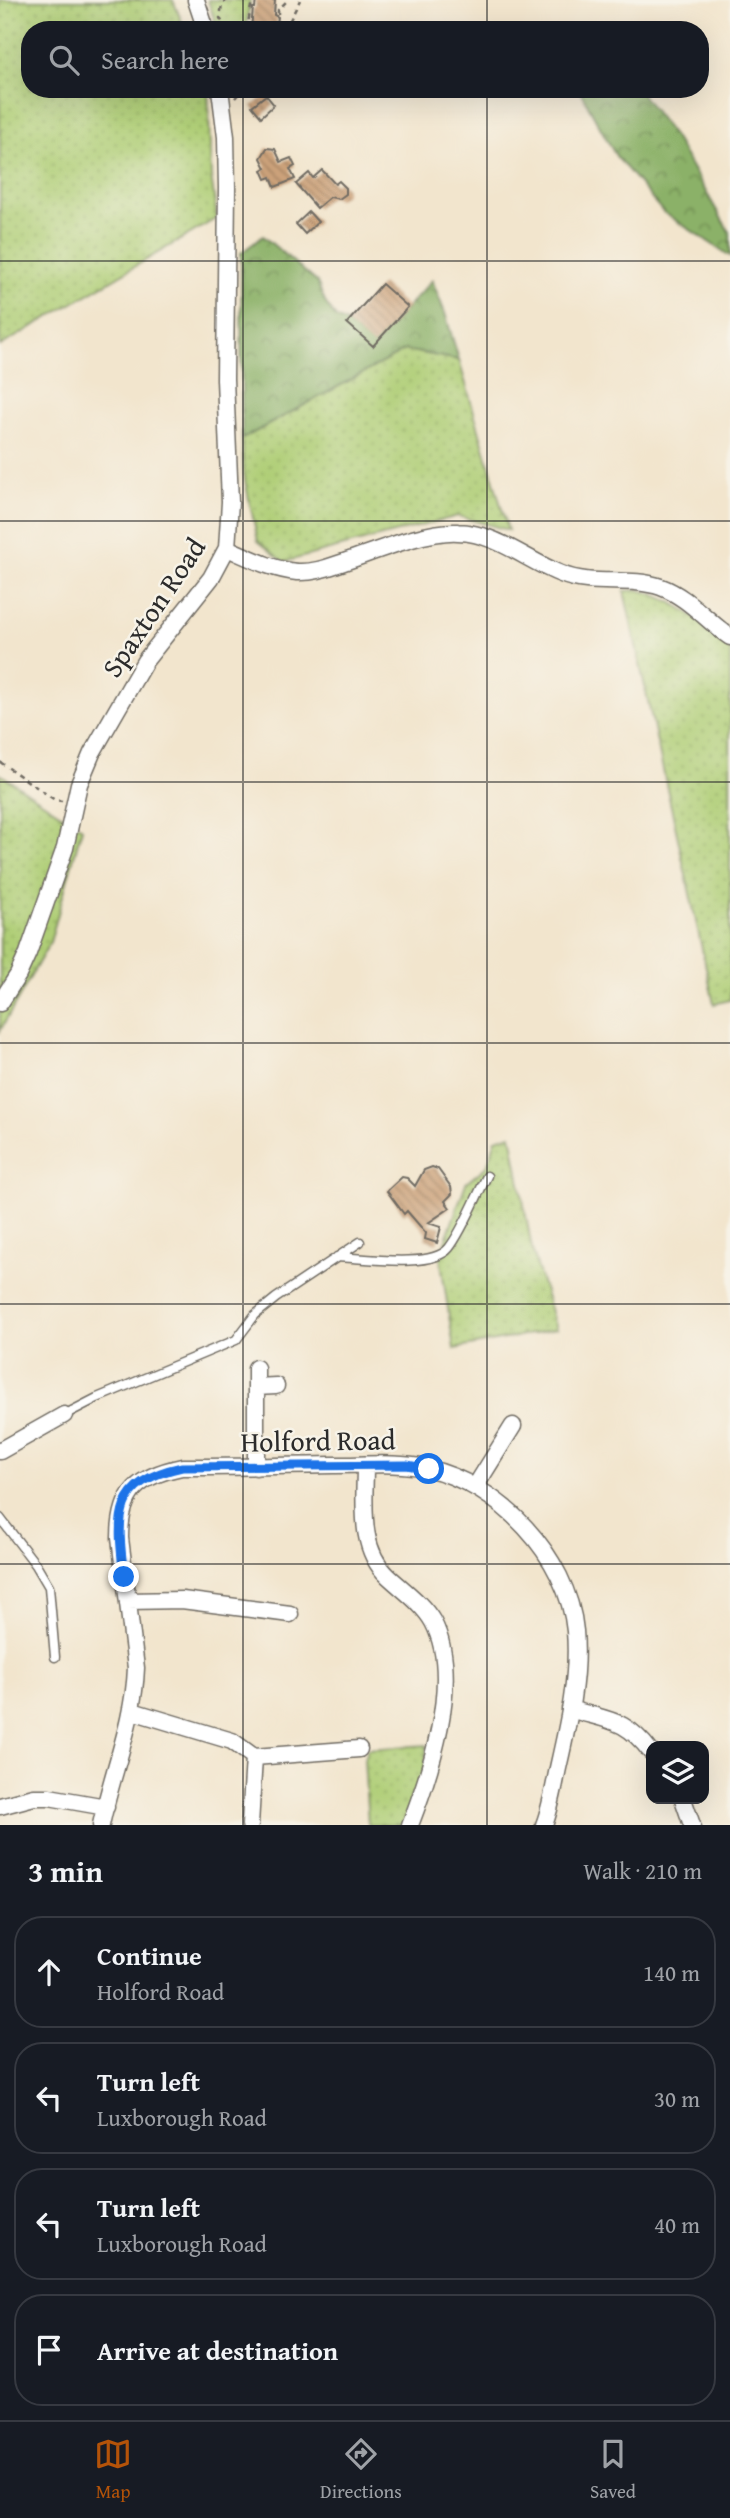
<!DOCTYPE html>
<meta charset="utf-8">
<style>
:root{--surface:#171b24;--page:#20242c;--text:#f1f3f6;--muted:#9ea1a6;--line:#363941;--accent:#b45309}
body{margin:0;font-family:"Gentium Book Plus",serif;background:var(--page);color:var(--text)}
.controls{position:absolute;right:21px;bottom:21px;display:grid;overflow:hidden;border-radius:14px;box-shadow:0 7px 28px #0002}
.controls button{width:63px;height:63px;display:grid;place-items:center;padding:0;border:0;border-bottom:2px solid var(--line);background:var(--surface);color:var(--text);font:35px sans-serif}
.stop{position:absolute;width:21px;height:21px;margin:-16px;border:5px solid #1a73e8;border-radius:50%;background:#fff}
.stop.end{background:#1a73e8;border-color:#fff;box-shadow:0 2px 7px #0008}
.list{margin:0;padding:0;list-style:none}
h2{display:flex;justify-content:space-between;align-items:center;height:91px;margin:0;padding:0 28px;font-size:30px}
h2 small{font-size:23px;font-weight:400;color:var(--muted)}
.list li{display:grid;grid-template-columns:46px 1fr auto;gap:21px;align-items:center;box-sizing:border-box;height:112px;margin:0 14px 14px;padding:0 14px;border:2px solid var(--line);border-radius:28px}
.list b{display:block;font-size:26px;white-space:nowrap}
.list p{margin:0;font-size:23px;white-space:nowrap;color:var(--muted)}
.list em{font-size:23px;font-style:normal;color:var(--muted)}
.icon{flex:none;width:38px;height:38px;fill:none;stroke:currentColor;stroke-width:2;stroke-linecap:round;stroke-linejoin:round}
.map{position:relative;flex:none;width:730px;height:1825px;overflow:hidden}
.search{position:absolute;background:var(--surface);box-shadow:0 7px 28px #0002;left:21px;right:21px;top:21px;height:77px;display:flex;align-items:center;gap:18px;box-sizing:border-box;padding:0 24px;border-radius:28px;color:var(--muted);font-size:26px}
.sheet{height:595px;background:var(--surface)}
nav{display:flex;justify-content:space-around;align-items:center;box-sizing:border-box;height:98px;border-top:2px solid var(--line);background:var(--surface);font-size:19px;color:var(--muted)}
nav a{display:grid;justify-items:center;gap:4px}
nav .on{color:var(--accent)}
.map>svg:first-child{display:block}
.grass{fill:url(#grass-dots);stroke:#6d7c50;stroke-width:2}
.forest{fill:url(#forest-crowns);stroke:#5b6e49;stroke-width:2}
.building{fill:url(#building-back-hatch)}
.lines{fill:none;stroke-linecap:round;stroke-linejoin:round}
.lane-casing{stroke:#716c64;stroke-width:11}
.street-casing{stroke:#716c64;stroke-width:19}
.path{stroke:#716c64;stroke-width:2.5;stroke-dasharray:5 5;stroke-linecap:butt}
.lane{stroke:#fff;stroke-width:8}
.street{stroke:#fff;stroke-width:16}
.route{stroke:#1a73e8;stroke-width:9}
.grid{fill:none;stroke:#2b2b2b;stroke-width:2;stroke-opacity:0.55}
.labels{text-anchor:middle;dominant-baseline:central;stroke-width:5;stroke-linejoin:round;paint-order:stroke}
.street-label{font-size:28px;fill:#2b2b2b;stroke:#f7f3e8}
</style>
<div class="map">
<svg width="730" height="1825" viewBox="0 0 730 1825">
<defs>
<pattern id="grass-dots" width="8" height="8" patternUnits="userSpaceOnUse" patternTransform="scale(1.75)"><rect width="8" height="8" fill="#afce76"/><path d="M2 2h.1M6 6h.1" fill="none" stroke="#97b166" stroke-width="1.8" stroke-linecap="round"/></pattern>
<pattern id="forest-crowns" width="20" height="18" patternUnits="userSpaceOnUse" patternTransform="scale(1.75)"><rect width="20" height="18" fill="#8bb167"/><path d="M2 6a3 3 0 1 1 6 0M12 15a3 3 0 1 1 6 0" fill="none" stroke="#729055"/></pattern>
<pattern id="building-back-hatch" width="6" height="6" patternUnits="userSpaceOnUse" patternTransform="scale(1.75)"><rect width="6" height="6" fill="#cca27a"/><path d="M-1 5l2 2M0 0l6 6M5-1l2 2" fill="none" stroke="#a68464"/></pattern>
</defs>
<rect width="100%" height="100%" fill="#f7f3e8"/>
<filter id="ink" filterUnits="userSpaceOnUse"><feTurbulence type="fractalNoise" baseFrequency=".0143" numOctaves="2"/><feDisplacementMap in="SourceGraphic" scale="14" xChannelSelector="R" yChannelSelector="G"/><feConvolveMatrix kernelMatrix="1 2 1 2 8 2 1 2 1" color-interpolation-filters="sRGB"/></filter>
<filter id="wash" filterUnits="userSpaceOnUse"><feTurbulence type="fractalNoise" baseFrequency=".00686" numOctaves="4" result="noise"/><feDisplacementMap in="SourceGraphic" scale="28" xChannelSelector="R" yChannelSelector="G"/><feGaussianBlur stdDeviation="1.57" result="paint"/><feColorMatrix in="noise" values="0 0 0 0 0 0 0 0 0 0 0 0 0 0 0 0 0 1.4 0 .05"/><feComposite in="paint" operator="in"/></filter>
<g filter="url(#wash)">
<rect width="100%" height="100%" fill="#f2e5cd"/>
<path class="grass" d="M 0,0 L 173,0 L 185,30 L 30,30 L 30,89 L 208,89 L 211,176 L 217,218 L 0,346 Z
M 208,0 L 250,0 L 246,30 L 218,30 Z
M 405,350 L 459,360 L 508,530 L 458,516 L 284,562 L 258,541 L 244,476 L 242,439 Z
M 639,590 C 676,599 701,622 730,645 L 730,1000 L 714,1004 L 624,591 Z
M 0,774 L 82,828 L 50,942 L 0,1031 Z
M 511,1134 L 532,1249 L 556,1329 L 454,1349 L 440,1256 L 466,1183 L 487,1166 L 496,1139 Z
M 427,1745 L 425,1769 L 403,1825 L 368,1825 L 364,1759 L 367,1749 Z"/>
<path class="forest" d="M 579,89 L 638,89 L 674,137 L 730,233 L 730,256 L 663,212 L 616,156 Z
M 263,236 L 317,282 L 325,302 L 336,318 L 347,323 L 373,345 L 432,280 L 445,313 L 459,360 L 405,350 L 242,439 L 241,253 Z"/>
<g id="blocks">
<path class="building" d="M 256,0 L 275,0 L 274,15 L 278,17 L 276,30 L 251,30 L 253,8 L 255,8 Z
M 266,95 L 274,105 L 261,117 L 252,106 Z
M 267,148 L 275,149 L 281,162 L 291,158 L 295,166 L 290,169 L 295,179 L 275,187 L 271,177 L 266,179 L 262,170 L 266,168 L 261,158 Z
M 322,170 L 335,184 L 339,181 L 346,188 L 346,194 L 339,199 L 330,197 L 317,208 L 296,184 L 309,173 L 313,178 Z
M 309,212 L 318,222 L 305,234 L 296,224 Z
M 382,284 L 408,307 L 373,346 L 347,323 Z
M 432,1167 L 438,1169 L 451,1187 L 452,1194 L 445,1201 L 450,1208 L 428,1223 L 441,1227 L 437,1243 L 425,1239 L 426,1233 L 407,1211 L 404,1214 L 387,1191 L 402,1177 L 407,1178 L 415,1186 L 424,1170 Z"/>
</g>
</g>
<g filter="url(#ink)">
<use href="#blocks" fill-opacity="0" stroke="#716c64" stroke-width="2"/>
<g class="lines">
<g class="lane-casing">
<path id="lane" d="M 337,1257 C 363,1258 432,1269 449,1248 C 463,1230 476,1197 487,1176
M 64,1415 L 97,1398 L 236,1340 L 255,1315 L 276,1298 L 360,1242
M 0,1518 L 36,1565 L 49,1587 L 55,1657"/>
</g>
<g class="street-casing">
<path id="street" d="M 196,0 L 206,30
M 227,548 C 250,558 273,570 297,572 C 314,573 329,567 344,562 C 374,552 426,530 458,532 C 496,533 526,560 561,574 C 593,587 629,576 661,587 C 688,597 707,621 730,637
M 0,1003 L 18,975 L 28,953 L 65,848 L 79,784 L 92,753 L 145,661 L 211,578 L 227,548 L 230,502 L 225,379 L 227,188 L 226,137 L 220,89
M 256,1387 L 276,1386
M 0,1451 L 64,1415
M 365,1465 C 365,1503 358,1548 388,1576 C 403,1590 423,1604 433,1622 C 462,1677 431,1771 410,1825
M 256,1467 L 256,1368
M 475,1487 L 513,1426
M 128,1601 L 182,1600 L 290,1614
M 570,1709 C 609,1721 625,1718 651,1752
M 132,1711 L 232,1741 L 254,1757 L 359,1749
M 683,1799 L 692,1825
M 0,1806 L 34,1797 L 49,1797 L 106,1807
M 101,1825 C 112,1772 134,1722 136,1668 L 120,1538 C 120,1492 138,1476 182,1467 C 233,1467 284,1466 336,1465 C 366,1465 397,1462 426,1468 C 499,1484 568,1556 575,1631 C 579,1677 568,1724 558,1768 C 554,1787 551,1807 544,1825
M 250,1825 L 254,1757"/>
</g>
<path class="path" d="M 278,14 L 278,10 L 288,0
M 227,30 L 220,18 L 222,4 L 227,0
M 247,30 L 252,0
M 285,30 L 300,0
M 235,98 L 243,89
M 0,762 L 55,800 L 62,801"/>
<use href="#lane" class="lane"/>
<use href="#street" class="street"/>
</g>
</g>
<g class="lines" filter="url(#ink)">
<path class="route" d="M 124,1577 C 117,1517 112,1482 182,1467 L 407,1465 L 429,1469"/>
</g>
<path class="grid" d="M 243,0 L 243,30M 487,0 L 487,30M 243,89 L 243,1825M 487,89 L 487,1825M 0,261 L 730,261M 0,521 L 730,521M 0,782 L 730,782M 0,1043 L 730,1043M 0,1304 L 730,1304M 0,1564 L 730,1564"/>
<g class="labels">
<g class="street-label">
<text transform="translate(153 607) rotate(-56)">Spaxton Road</text>
<text transform="translate(318 1440) rotate(-1)">Holford Road</text>
</g>
</g>
</svg>
<div class="controls">
<button><svg class="icon" aria-label="layers" viewBox="0 0 24 24"><path d="M12 4l9 5-9 5-9-5zM3 14l9 5 9-5"/></svg></button>
</div>
<div class="stop" style="left:429px;top:1469px"></div>
<div class="stop end" style="left:124px;top:1577px"></div>
<div class="search"><svg class="icon" aria-label="search" viewBox="0 0 24 24"><circle cx="10" cy="10" r="6"/><path d="M15 15l6 6"/></svg>Search here</div>
</div>
<section class="sheet">
<h2>3 min<small>Walk · 210 m</small></h2>
<ul class="list">
<li><svg class="icon" aria-label="ahead" viewBox="0 0 24 24"><path d="M12 20V5M6 11l6-6 6 6"/></svg><div><b>Continue</b><p>Holford Road</p></div><em>140 m</em></li>
<li><svg class="icon" aria-label="left" viewBox="0 0 24 24"><path d="M17 20v-9H6M10 6l-5 5 5 5"/></svg><div><b>Turn left</b><p>Luxborough Road</p></div><em>30 m</em></li>
<li><svg class="icon" aria-label="left" viewBox="0 0 24 24"><path d="M17 20v-9H6M10 6l-5 5 5 5"/></svg><div><b>Turn left</b><p>Luxborough Road</p></div><em>40 m</em></li>
<li><svg class="icon" aria-label="arrive" viewBox="0 0 24 24"><path d="M6 21V4h12l-3 4 3 4H6"/></svg><div><b>Arrive at destination</b></div></li>
</ul>
</section>
<nav>
<a class="on"><svg class="icon" aria-label="map" viewBox="0 0 24 24"><path d="M3 6l6-2 6 2 6-2v14l-6 2-6-2-6 2zM9 4v14M15 6v14"/></svg>Map</a>
<a><svg class="icon" aria-label="directions" viewBox="0 0 24 24"><path d="M12 3l9 9-9 9-9-9zM9 14v-3h6M13 9l2 2-2 2"/></svg>Directions</a>
<a><svg class="icon" aria-label="saved" viewBox="0 0 24 24"><path d="M7 4h10v16l-5-4-5 4z"/></svg>Saved</a>
</nav>
